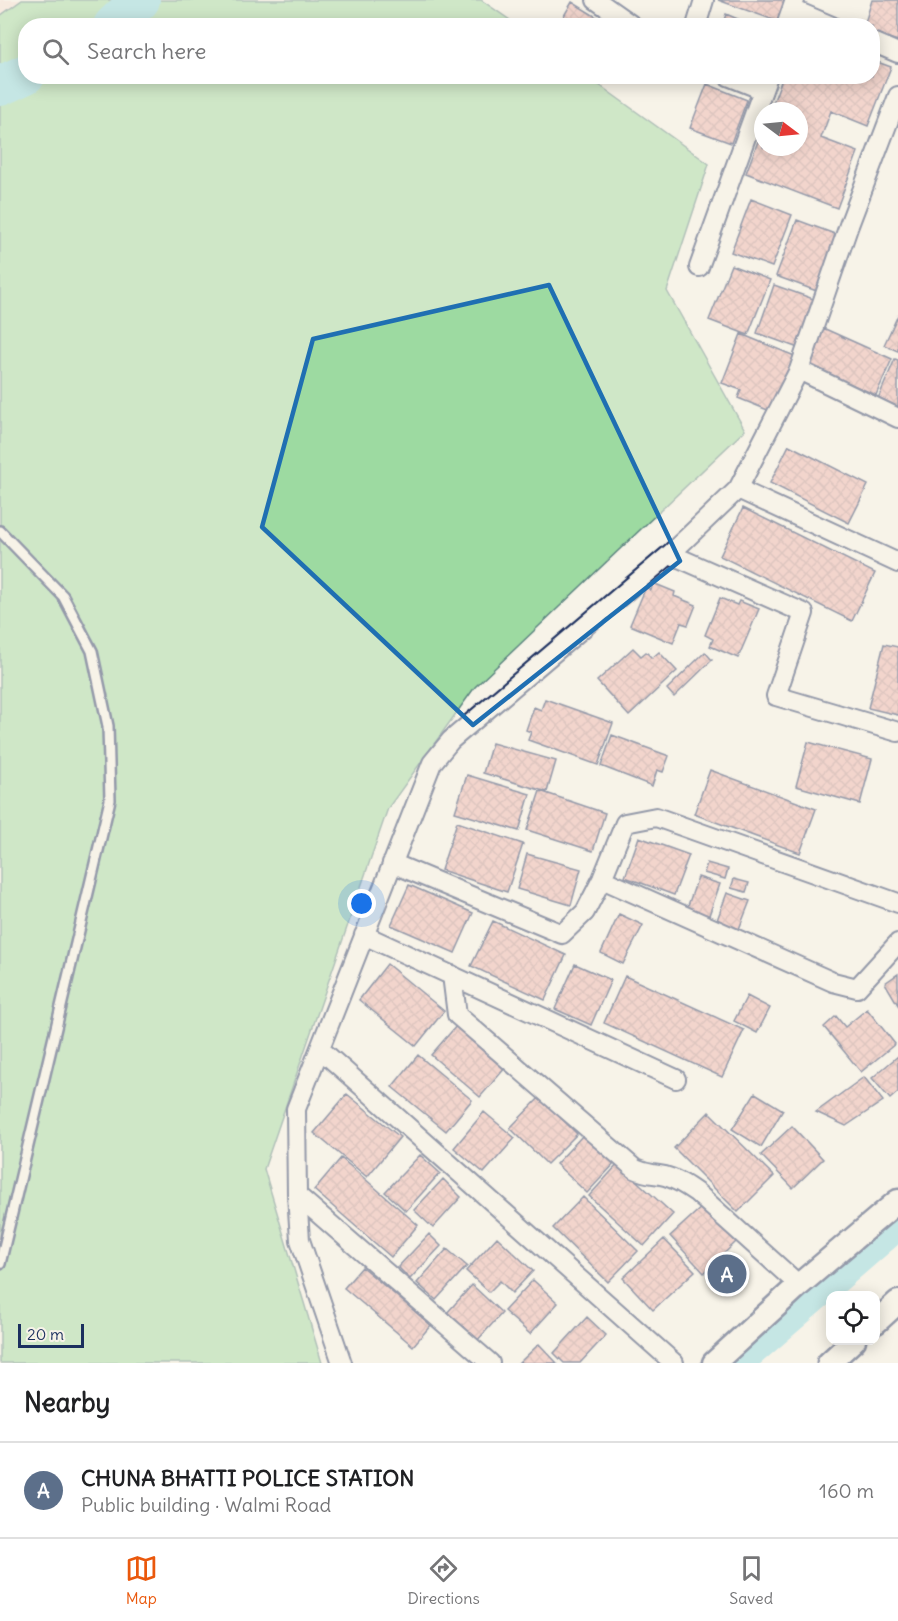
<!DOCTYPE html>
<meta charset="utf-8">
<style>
:root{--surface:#fff;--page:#f6f6f6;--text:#202124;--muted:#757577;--line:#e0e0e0;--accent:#ea580c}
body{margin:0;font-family:Delius,sans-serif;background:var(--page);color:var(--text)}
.controls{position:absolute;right:18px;bottom:18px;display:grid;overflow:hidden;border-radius:12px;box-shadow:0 3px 15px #0003}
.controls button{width:54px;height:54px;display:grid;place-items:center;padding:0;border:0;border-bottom:2px solid var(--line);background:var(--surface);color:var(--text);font:30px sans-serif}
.compass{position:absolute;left:754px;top:102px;width:54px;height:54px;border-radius:50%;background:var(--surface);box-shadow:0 3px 15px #0003;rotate:106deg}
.scale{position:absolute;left:18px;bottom:15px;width:66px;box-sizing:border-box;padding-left:6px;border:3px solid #1b2f5e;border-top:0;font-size:16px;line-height:21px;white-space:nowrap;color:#1b2f5e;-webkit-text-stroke:4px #f7f3e8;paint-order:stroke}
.you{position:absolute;left:362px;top:904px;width:21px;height:21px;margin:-15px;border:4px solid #fff;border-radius:50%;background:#1a73e8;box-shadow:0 0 0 9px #1a73e833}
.badge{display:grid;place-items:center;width:39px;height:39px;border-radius:50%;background:var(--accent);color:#fff;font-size:20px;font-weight:700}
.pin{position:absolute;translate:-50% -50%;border:3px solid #fff;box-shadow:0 2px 6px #0006}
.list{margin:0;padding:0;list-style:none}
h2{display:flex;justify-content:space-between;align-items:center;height:78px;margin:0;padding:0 24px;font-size:26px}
h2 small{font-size:20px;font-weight:400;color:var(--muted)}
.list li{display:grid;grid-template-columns:39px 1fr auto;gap:18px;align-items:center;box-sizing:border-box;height:96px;padding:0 24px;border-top:2px solid var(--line)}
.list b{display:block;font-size:22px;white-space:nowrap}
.list p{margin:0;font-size:20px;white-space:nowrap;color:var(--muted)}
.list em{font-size:20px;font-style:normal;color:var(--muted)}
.icon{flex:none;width:33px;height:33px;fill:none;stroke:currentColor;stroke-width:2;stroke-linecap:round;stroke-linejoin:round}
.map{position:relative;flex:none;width:898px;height:1363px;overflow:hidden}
.search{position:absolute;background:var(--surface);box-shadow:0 3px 15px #0003;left:18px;right:18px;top:18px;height:66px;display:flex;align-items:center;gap:15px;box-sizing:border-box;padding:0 21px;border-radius:24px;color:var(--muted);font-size:22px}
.sheet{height:174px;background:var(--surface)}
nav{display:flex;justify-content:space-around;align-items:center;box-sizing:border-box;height:84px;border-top:2px solid var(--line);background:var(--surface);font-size:16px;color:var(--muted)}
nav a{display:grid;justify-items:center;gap:3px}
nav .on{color:var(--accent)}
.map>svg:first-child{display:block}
.built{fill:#f4dfd6}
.grass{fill:#9ddaa1;stroke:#5c8480;stroke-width:1.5}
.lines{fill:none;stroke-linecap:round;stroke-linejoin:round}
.canal{stroke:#87d7e1;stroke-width:24}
.river{stroke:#87d7e1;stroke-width:40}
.building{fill:url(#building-cross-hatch);stroke:#1b2f5e;stroke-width:1.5}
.service-casing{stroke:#1b2f5e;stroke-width:14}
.minor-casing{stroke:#1b2f5e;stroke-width:22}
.tertiary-casing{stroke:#1b2f5e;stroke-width:27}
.service{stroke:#f7f3e8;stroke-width:9}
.minor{stroke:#f7f3e8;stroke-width:18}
.tertiary{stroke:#f7f3e8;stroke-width:22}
.marked{fill:none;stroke:#1f6fb2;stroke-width:4.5;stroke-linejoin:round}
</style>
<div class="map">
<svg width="898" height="1363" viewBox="0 0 898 1363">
<defs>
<pattern id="building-cross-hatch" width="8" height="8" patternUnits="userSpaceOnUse" patternTransform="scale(1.5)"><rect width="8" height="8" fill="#ecb1ac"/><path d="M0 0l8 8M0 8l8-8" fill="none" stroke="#be908f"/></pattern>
</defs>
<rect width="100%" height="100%" fill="#f7f3e8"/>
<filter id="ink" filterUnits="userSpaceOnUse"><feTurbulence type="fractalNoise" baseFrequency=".0167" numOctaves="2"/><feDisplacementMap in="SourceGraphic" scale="12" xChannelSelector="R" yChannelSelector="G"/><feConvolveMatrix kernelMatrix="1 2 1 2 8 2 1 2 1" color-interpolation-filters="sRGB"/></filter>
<g filter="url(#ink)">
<path class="built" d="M 0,0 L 22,0 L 0,16 Z"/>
<path class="grass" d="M 22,0 L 481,0 L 517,25 L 26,26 L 26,76 L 588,77 L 709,164 L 667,291 L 745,430 L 475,687 L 388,808 L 264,1169 L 322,1363 L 0,1363 L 0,16 Z"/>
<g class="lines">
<path class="canal" d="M 743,1363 L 898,1229"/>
<path class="river" d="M 113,26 L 140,0
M 0,86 L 26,74"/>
</g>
<path class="building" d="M 718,0 L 790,0 L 782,23 Z
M 872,0 L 898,0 L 898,41 L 872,33 L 872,26 L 864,26 Z
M 572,2 L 603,21 L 601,26 L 558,26 Z
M 726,14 L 754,26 L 722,26 Z
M 872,60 L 891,67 L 868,126 L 831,111 L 821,138 L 858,152 L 837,208 L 746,173 L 763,128 L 763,147 L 799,147 L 799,111 L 770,111 L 783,76 L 872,76 Z
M 707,84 L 747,100 L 731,143 L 690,128 Z
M 751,199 L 792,215 L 772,267 L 731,252 Z
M 797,220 L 843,237 L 822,293 L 776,276 Z
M 731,265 L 770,280 L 748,335 L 709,320 Z
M 774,285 L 819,301 L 801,349 L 757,333 Z
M 898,315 L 898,351 L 884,345 Z
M 823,328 L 892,359 L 876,395 L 806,365 Z
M 741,334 L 797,357 L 775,413 L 738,398 L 741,390 L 722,383 Z
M 895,359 L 898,360 L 898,410 L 877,401 Z
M 789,445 L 868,485 L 849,523 L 770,483 Z
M 743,508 L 875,573 L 852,621 L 720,556 Z
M 653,583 L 675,592 L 674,596 L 696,605 L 688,625 L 681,623 L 673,643 L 630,625 L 646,587 L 651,590 Z
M 720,598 L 737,605 L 739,601 L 759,609 L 738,658 L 710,646 L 713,639 L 705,635 Z
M 884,644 L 898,647 L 898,715 L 868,708 Z
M 633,648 L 641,656 L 646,652 L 652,658 L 659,652 L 677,671 L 629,716 L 597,681 Z
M 705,652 L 712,660 L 674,697 L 667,689 Z
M 545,699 L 613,723 L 598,765 L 528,740 L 531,732 L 526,730 L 534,707 L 541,710 Z
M 612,735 L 669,756 L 663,772 L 657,770 L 652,786 L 601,766 Z
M 808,742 L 872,759 L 860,804 L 796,786 Z
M 492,743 L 556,761 L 547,792 L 483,773 Z
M 710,770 L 816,809 L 800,853 L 694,814 Z
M 467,775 L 530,794 L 519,831 L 455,812 Z
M 540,791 L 605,813 L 593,851 L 527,830 Z
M 457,822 L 523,844 L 507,892 L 441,870 Z
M 639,837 L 689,855 L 674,895 L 625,877 Z
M 527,854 L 581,869 L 571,905 L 517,889 Z
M 707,863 L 728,869 L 725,879 L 704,873 Z
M 698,877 L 720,884 L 708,918 L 686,911 Z
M 734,879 L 749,883 L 746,892 L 731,888 Z
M 409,885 L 473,913 L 455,953 L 391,925 Z
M 727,893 L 750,901 L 739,929 L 717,920 Z
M 619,914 L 643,925 L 623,964 L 601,953 Z
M 493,921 L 566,955 L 545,1000 L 471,966 Z
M 387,964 L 444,1011 L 416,1046 L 359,1000 Z
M 575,964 L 611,980 L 591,1025 L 555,1009 Z
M 898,974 L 898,1005 L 885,983 Z
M 625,976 L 744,1030 L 722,1077 L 604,1023 Z
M 747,996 L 770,1008 L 757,1033 L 734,1021 Z
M 867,1009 L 895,1044 L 861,1072 L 824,1027 L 836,1016 L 845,1027 Z
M 457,1025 L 506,1067 L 480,1097 L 431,1055 Z
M 418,1055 L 472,1100 L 446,1131 L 392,1087 Z
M 898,1056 L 898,1092 L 890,1099 L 872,1078 Z
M 864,1077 L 883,1101 L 846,1126 L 816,1112 Z
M 755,1093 L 783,1110 L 761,1147 L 732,1129 Z
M 347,1094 L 400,1137 L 367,1177 L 314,1133 Z
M 540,1097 L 577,1134 L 547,1164 L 510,1128 Z
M 484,1112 L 515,1138 L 484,1173 L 454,1148 Z
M 709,1112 L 774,1176 L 738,1212 L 674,1148 Z
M 792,1126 L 823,1159 L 793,1188 L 761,1155 Z
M 584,1134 L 615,1163 L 587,1193 L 556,1164 Z
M 420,1155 L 440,1173 L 406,1211 L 385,1192 Z
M 341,1158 L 418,1225 L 391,1257 L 314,1190 Z
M 618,1164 L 673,1214 L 644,1246 L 589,1196 Z
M 443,1179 L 461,1197 L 433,1228 L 414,1210 Z
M 583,1197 L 638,1251 L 608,1282 L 553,1228 Z
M 703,1206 L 736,1242 L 704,1273 L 670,1236 Z
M 429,1234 L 441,1246 L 410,1279 L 398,1267 Z
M 497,1237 L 533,1271 L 512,1293 L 500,1281 L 489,1292 L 466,1271 Z
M 664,1239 L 695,1271 L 653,1310 L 623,1278 Z
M 447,1249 L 467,1266 L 436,1300 L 417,1283 Z
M 731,1255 L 746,1271 L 723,1292 L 708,1276 Z
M 362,1267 L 431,1325 L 413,1346 L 344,1288 Z
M 533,1280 L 558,1303 L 530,1334 L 504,1311 Z
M 472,1285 L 502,1313 L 476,1342 L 446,1314 Z
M 587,1317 L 606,1335 L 580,1363 L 564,1363 L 554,1353 Z
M 539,1344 L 557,1363 L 519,1363 Z"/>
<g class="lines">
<g class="service-casing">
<path id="service" d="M 0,531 L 63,596 L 92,651 L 108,726 L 110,800 L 0,1264"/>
</g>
<g class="minor-casing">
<path id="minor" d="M 596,0 L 633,26
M 792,9 L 832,26
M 696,26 L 704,0
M 786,26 L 795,0
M 872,42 L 898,53
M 728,76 L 763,90
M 699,267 L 768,76
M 799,370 L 898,418
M 738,489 L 898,563
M 670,554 L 804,613 L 776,696 L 898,732
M 392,863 L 562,934 L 585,912 L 602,879 L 625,823 L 656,817 L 898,903
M 602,879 L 833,982 L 857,988 L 898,943
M 364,935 L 676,1079
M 452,975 L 457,1015 L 635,1169 C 648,1175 652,1173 665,1176 C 677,1179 687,1186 697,1193 L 799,1285
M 320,1049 L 674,1363
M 297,1195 L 490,1363
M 342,1363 L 300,1240 L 297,1195 L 296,1109 L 432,763 L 451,740 L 670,554 L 738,489 L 799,370 L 849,225 L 898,96"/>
</g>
<g class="tertiary-casing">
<path id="tertiary" d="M 876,1322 L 898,1302
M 714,1363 L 799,1285 L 898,1201
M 829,1363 L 854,1340"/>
</g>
<use href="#service" class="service"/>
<use href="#minor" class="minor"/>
<use href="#tertiary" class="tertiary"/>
</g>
</g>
<path d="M0 0H898V1363H0ZM 549,285 L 680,561 L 473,725 L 262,527 L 313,339 Z" fill="#f7f3e8" fill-opacity=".55" fill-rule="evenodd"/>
<path class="marked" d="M 549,285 L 680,561 L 473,725 L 262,527 L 313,339 Z"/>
</svg>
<div class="controls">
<button><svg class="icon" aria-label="locate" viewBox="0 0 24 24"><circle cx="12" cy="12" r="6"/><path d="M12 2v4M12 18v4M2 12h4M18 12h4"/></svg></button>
</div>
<svg class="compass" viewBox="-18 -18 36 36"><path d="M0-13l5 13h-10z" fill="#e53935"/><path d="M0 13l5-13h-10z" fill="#757577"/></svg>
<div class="scale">20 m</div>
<div class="you"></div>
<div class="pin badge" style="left:727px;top:1274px;background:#5c6f8a">A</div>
<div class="search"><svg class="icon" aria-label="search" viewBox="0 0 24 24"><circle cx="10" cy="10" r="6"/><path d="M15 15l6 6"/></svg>Search here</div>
</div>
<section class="sheet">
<h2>Nearby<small></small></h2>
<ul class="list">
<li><span class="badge" style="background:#5c6f8a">A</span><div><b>CHUNA BHATTI POLICE STATION</b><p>Public building · Walmi Road</p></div><em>160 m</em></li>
</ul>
</section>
<nav>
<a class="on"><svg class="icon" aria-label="map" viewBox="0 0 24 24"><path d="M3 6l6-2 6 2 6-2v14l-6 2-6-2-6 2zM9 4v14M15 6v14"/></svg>Map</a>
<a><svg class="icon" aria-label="directions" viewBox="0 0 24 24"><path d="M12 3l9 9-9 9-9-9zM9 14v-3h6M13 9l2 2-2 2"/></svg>Directions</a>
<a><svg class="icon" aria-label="saved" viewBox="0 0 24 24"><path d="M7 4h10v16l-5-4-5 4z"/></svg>Saved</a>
</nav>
